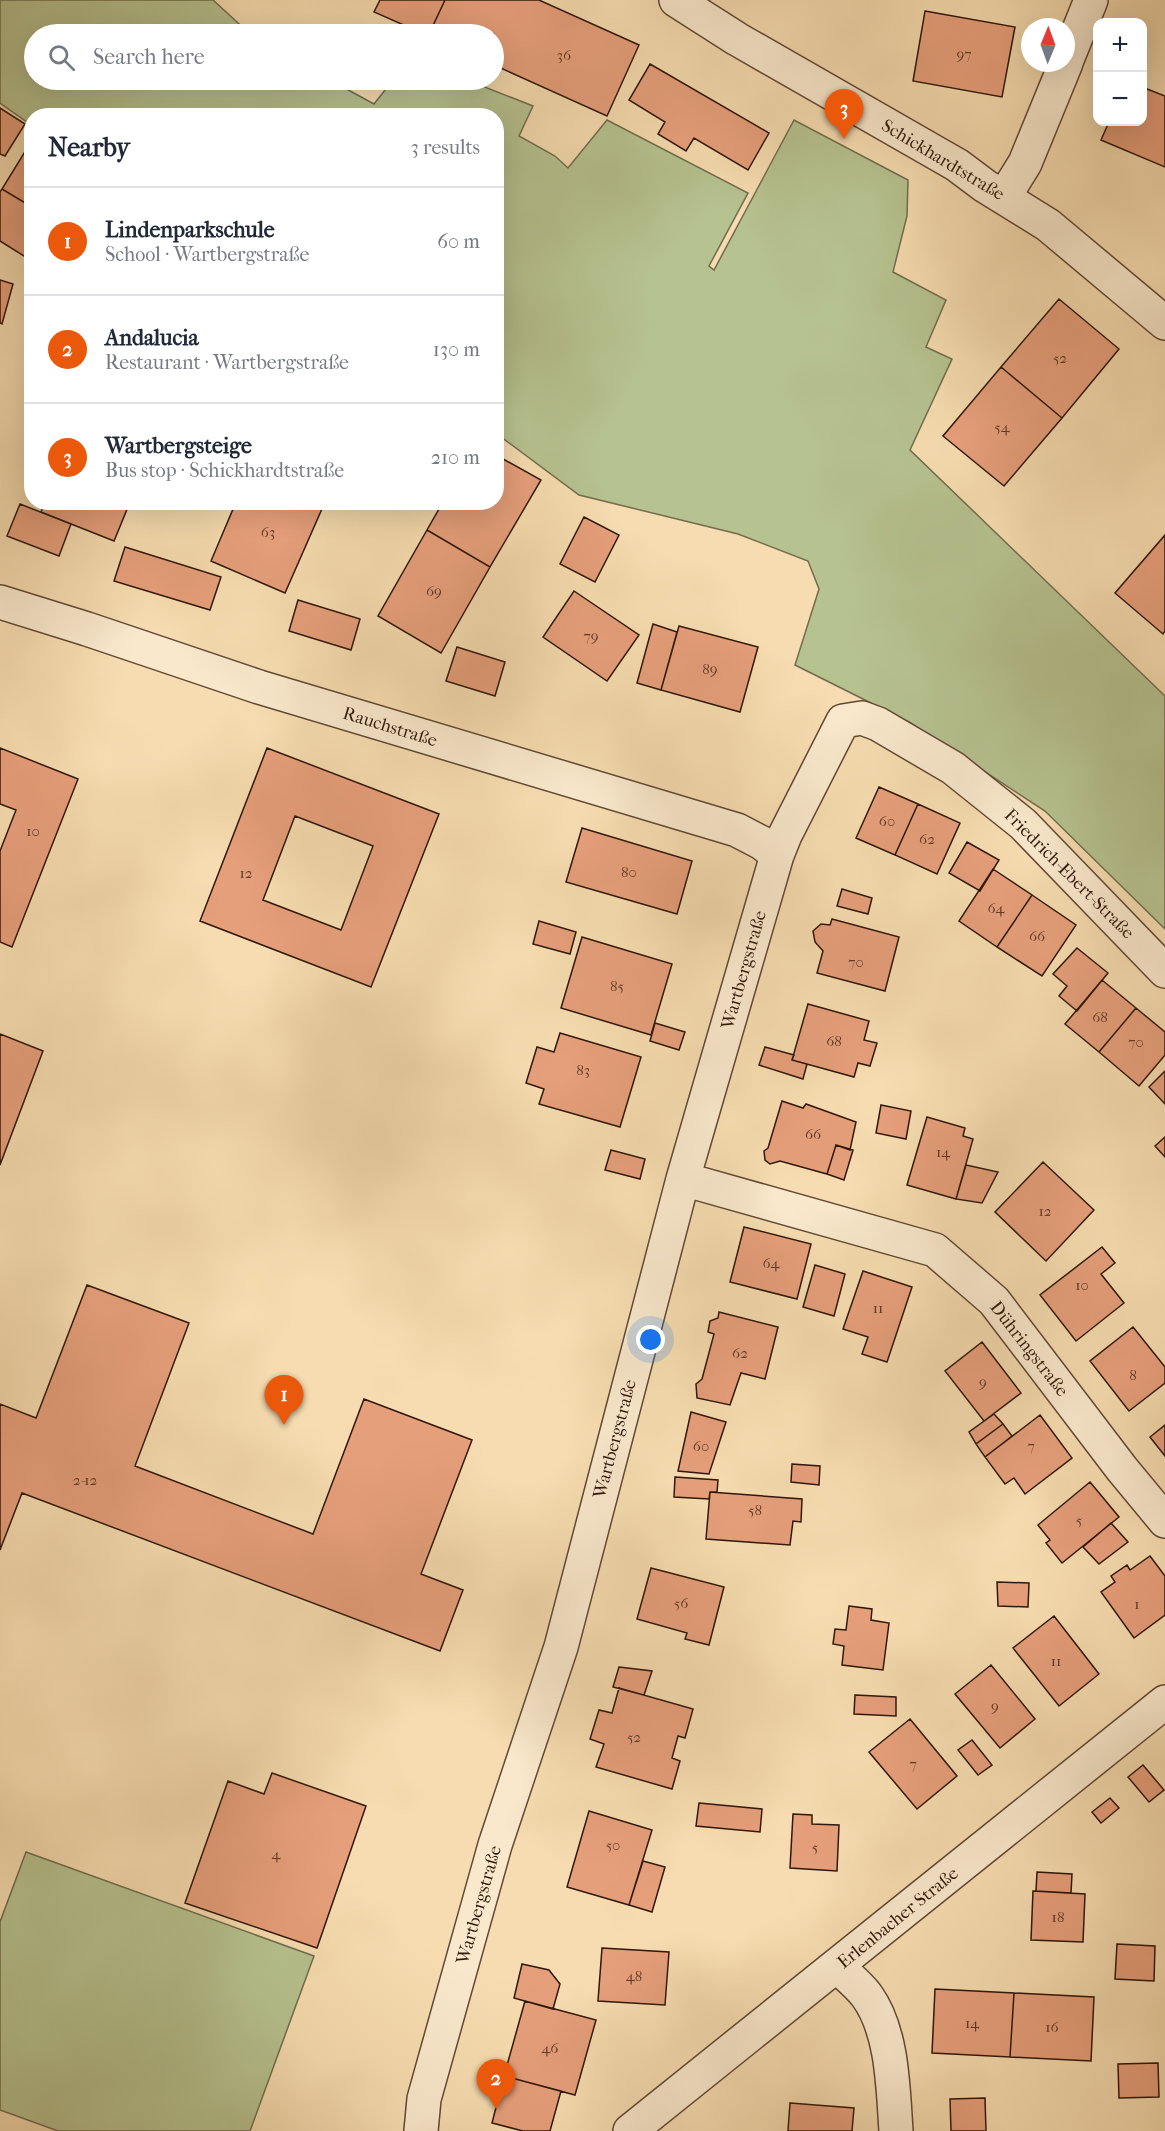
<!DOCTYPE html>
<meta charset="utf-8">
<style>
:root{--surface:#fff;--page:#f2f2f3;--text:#1f2937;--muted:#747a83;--line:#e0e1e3;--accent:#ea580c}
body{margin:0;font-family:"IM FELL French Canon",serif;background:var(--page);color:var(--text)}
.controls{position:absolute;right:18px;top:18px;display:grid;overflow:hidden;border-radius:12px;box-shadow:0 6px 24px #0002}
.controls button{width:54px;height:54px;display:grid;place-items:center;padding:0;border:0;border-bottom:2px solid var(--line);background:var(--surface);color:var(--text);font:30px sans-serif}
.compass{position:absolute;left:1021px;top:18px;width:54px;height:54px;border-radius:50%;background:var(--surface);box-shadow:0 6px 24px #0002;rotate:1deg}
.you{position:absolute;left:651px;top:1340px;width:21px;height:21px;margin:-15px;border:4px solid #fff;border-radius:50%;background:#1a73e8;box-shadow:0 0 0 9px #1a73e833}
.badge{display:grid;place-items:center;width:39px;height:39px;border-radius:50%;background:var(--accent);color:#fff;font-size:20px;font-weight:700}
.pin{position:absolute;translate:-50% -50px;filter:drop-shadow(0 2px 3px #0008)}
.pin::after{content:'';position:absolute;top:32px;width:21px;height:18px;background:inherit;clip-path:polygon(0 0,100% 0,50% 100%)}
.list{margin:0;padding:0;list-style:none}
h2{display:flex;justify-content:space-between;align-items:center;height:78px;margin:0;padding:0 24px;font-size:26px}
h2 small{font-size:20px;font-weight:400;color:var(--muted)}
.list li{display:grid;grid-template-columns:39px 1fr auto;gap:18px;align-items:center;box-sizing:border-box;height:108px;padding:0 24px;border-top:2px solid var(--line)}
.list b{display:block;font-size:22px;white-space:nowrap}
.list p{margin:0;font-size:20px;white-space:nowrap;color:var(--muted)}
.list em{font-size:20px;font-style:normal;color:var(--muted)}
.icon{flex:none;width:33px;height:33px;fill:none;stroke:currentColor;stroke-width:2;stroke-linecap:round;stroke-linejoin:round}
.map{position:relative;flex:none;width:1165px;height:2131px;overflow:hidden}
.search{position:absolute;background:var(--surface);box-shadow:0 6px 24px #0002;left:24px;top:24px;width:480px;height:66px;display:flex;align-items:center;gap:15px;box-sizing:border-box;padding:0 21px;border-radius:33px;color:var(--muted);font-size:22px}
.panel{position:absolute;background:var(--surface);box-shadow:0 6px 24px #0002;left:24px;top:108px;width:480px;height:402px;border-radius:24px}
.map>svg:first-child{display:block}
.green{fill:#b6c290;stroke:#726c4e;stroke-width:1.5}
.building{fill:#e69f7b;stroke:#2f170b;stroke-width:1.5;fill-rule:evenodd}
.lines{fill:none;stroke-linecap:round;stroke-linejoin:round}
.minor-casing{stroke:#614834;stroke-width:36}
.minor{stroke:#f9e8cc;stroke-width:33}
.labels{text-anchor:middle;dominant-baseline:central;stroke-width:4.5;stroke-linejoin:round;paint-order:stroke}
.number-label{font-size:15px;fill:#5d3927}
.street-label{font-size:18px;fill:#2f170b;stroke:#f9e8cc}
</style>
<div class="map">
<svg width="1165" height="2131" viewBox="0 0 1165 2131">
<rect width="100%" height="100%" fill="#f6dcb0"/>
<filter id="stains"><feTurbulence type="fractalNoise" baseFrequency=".00333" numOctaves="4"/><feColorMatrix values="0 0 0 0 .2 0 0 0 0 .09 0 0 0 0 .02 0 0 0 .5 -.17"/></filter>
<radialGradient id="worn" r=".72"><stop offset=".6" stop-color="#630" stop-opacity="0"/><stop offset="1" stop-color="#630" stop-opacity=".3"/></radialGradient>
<path class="green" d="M 0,0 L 213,0 L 250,34 L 34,34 L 34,80 L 330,80 L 374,104 L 393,80 L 467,80 L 533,106 L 519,136 L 555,156 L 568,168 L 607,120 L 748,193 L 709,266 L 714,270 L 794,120 L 908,180 L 907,216 L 893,272 L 946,300 L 926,347 L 952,359 L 910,450 L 1165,696 L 1165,929 L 1045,811 L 909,722 L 795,665 L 819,589 L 808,561 L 738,534 L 579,495 L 497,434 L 496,116 L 32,116 L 31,125 L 0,103 Z
M 26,1852 L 314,1956 L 250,2131 L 58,2131 L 0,2110 L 0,1922 Z"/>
<path class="building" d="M 380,0 L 445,0 L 429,34 L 424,34 L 374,12 Z
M 445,0 L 539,0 L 639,45 L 607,116 L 494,65 L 494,34 L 429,34 Z
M 925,11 L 1015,27 L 1002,97 L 913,81 Z
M 650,64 L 769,133 L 748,170 L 694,138 L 686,151 L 658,134 L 665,122 L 629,100 Z
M 1142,87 L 1165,96 L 1165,167 L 1101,140 L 1109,122 L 1142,122 Z
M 0,108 L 25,124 L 5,156 L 0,154 Z
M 26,150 L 32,153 L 32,207 L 2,189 Z
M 2,189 L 32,207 L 32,261 L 0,241 L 0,192 Z
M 0,280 L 13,284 L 2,324 L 0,323 Z
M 1059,299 L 1119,349 L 1062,418 L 1001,367 Z
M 1001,367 L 1062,418 L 1004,486 L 943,436 Z
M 496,455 L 541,480 L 490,567 L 427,530 L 443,502 L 496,502 Z
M 45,502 L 130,502 L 114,541 L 41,512 Z
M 236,502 L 325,502 L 285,593 L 211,561 Z
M 20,504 L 71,524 L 59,556 L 7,536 Z
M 584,517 L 619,535 L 595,582 L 560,564 Z
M 427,530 L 490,567 L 441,653 L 378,616 Z
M 1165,535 L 1165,631 L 1163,634 L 1115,593 Z
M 125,547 L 221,577 L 210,610 L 114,581 Z
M 574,591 L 639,635 L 607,681 L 543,637 Z
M 298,600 L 360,619 L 351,650 L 289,631 Z
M 653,624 L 677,632 L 661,690 L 637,683 Z
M 679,626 L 758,647 L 740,712 L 661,690 Z
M 457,647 L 505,662 L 495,696 L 446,681 Z
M 0,748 L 78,779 L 12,947 L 0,942 L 0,851 L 16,810 L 0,804 Z
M 267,748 L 439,814 L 371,987 L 200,921 ZM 295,816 L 373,846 L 341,930 L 263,900 Z
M 879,787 L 918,804 L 895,855 L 856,838 Z
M 918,804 L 960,823 L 937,874 L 895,855 Z
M 582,828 L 692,861 L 677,914 L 566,882 Z
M 967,842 L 999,860 L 980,891 L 949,873 Z
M 993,869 L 1032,895 L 997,947 L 959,921 Z
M 842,889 L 872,898 L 868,914 L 837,906 Z
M 1032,895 L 1076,925 L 1042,976 L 997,947 Z
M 832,919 L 899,937 L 885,991 L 817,973 L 823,951 L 815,942 L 813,931 L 821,924 L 830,925 Z
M 539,921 L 576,932 L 570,954 L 533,944 Z
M 582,937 L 672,964 L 651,1035 L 561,1008 Z
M 1077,948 L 1108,973 L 1077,1011 L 1059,996 L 1067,986 L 1053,974 Z
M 1102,980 L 1136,1008 L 1099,1052 L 1065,1024 Z
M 808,1004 L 869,1021 L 864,1040 L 877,1043 L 870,1066 L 858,1063 L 854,1077 L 792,1060 Z
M 1136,1008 L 1165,1032 L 1165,1055 L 1139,1086 L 1099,1052 Z
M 655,1023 L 685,1032 L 679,1050 L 650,1041 Z
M 560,1033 L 641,1057 L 620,1127 L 539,1104 L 544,1089 L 526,1083 L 537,1047 L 554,1052 Z
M 0,1034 L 43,1051 L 0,1165 Z
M 765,1047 L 794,1055 L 792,1060 L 807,1064 L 803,1079 L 759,1065 Z
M 1165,1071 L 1165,1104 L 1149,1087 Z
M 782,1101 L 803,1108 L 806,1104 L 856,1122 L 850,1150 L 836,1145 L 827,1174 L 780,1161 L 770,1164 L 765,1160 L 764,1151 L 768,1148 Z
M 881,1105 L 911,1111 L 906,1139 L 876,1133 Z
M 927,1117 L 965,1128 L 963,1136 L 973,1139 L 956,1199 L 907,1185 Z
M 1165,1137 L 1165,1157 L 1155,1146 Z
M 836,1145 L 853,1150 L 844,1180 L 827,1174 Z
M 611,1150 L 645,1159 L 640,1179 L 605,1170 Z
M 1043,1162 L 1094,1210 L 1046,1261 L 995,1212 Z
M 966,1165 L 998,1172 L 982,1203 L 956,1199 Z
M 744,1227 L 811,1244 L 797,1299 L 730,1282 Z
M 1102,1247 L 1115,1263 L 1101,1274 L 1124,1303 L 1076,1341 L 1040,1295 Z
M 815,1265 L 845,1274 L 834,1316 L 803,1307 Z
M 863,1271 L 912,1287 L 887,1362 L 862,1354 L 868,1337 L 843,1329 Z
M 87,1285 L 189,1323 L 135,1466 L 313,1534 L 364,1399 L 472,1440 L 421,1574 L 463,1590 L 440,1651 L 22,1493 L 0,1550 L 0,1404 L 36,1418 Z
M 719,1312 L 778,1327 L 765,1379 L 741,1373 L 730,1405 L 697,1398 L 696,1384 L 702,1379 L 714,1334 L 708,1332 L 710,1321 L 718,1318 Z
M 1133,1327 L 1165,1367 L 1165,1383 L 1129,1411 L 1090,1361 Z
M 982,1342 L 1021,1393 L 984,1421 L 945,1371 Z
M 691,1412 L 726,1422 L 709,1474 L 678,1471 Z
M 994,1414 L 1003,1424 L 976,1444 L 969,1432 Z
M 1040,1415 L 1072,1458 L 1025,1494 L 1014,1478 L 1005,1484 L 985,1457 Z
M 1003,1424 L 1012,1436 L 985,1457 L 976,1444 Z
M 1165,1425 L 1165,1456 L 1150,1437 Z
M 792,1464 L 820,1466 L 819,1485 L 791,1482 Z
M 675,1477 L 718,1480 L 717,1492 L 710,1492 L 709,1499 L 674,1497 Z
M 1090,1482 L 1119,1517 L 1062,1563 L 1046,1543 L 1050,1540 L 1038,1525 Z
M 710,1492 L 802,1499 L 801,1522 L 793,1521 L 790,1545 L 706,1539 Z
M 1111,1523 L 1128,1542 L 1099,1564 L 1083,1547 Z
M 1150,1556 L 1165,1576 L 1165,1615 L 1134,1638 L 1101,1592 L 1115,1582 L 1111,1576 L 1127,1565 L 1130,1570 Z
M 651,1568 L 724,1587 L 709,1645 L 685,1639 L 687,1633 L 637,1619 Z
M 997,1582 L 1029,1583 L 1028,1607 L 998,1606 Z
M 849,1606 L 872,1609 L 871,1620 L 889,1623 L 883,1670 L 842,1665 L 844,1646 L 833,1644 L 835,1629 L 846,1630 Z
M 1054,1616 L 1099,1674 L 1059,1706 L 1013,1648 Z
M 991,1665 L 1035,1719 L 1000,1748 L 955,1694 Z
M 619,1667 L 652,1671 L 644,1695 L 613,1687 Z
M 619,1688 L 693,1709 L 685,1738 L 678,1736 L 672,1758 L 680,1761 L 672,1789 L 596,1767 L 604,1744 L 590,1739 L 599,1710 L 612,1713 Z
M 855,1695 L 896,1697 L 896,1716 L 854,1714 Z
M 910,1719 L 957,1776 L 917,1809 L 869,1752 Z
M 972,1740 L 992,1765 L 978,1775 L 958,1750 Z
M 1143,1765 L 1164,1790 L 1149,1802 L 1128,1777 Z
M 272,1773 L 366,1806 L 317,1948 L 185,1903 L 228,1781 L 264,1794 Z
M 1110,1798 L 1119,1808 L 1101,1823 L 1092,1812 Z
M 699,1803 L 762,1809 L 760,1832 L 696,1826 Z
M 589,1811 L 652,1830 L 629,1905 L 567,1887 Z
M 793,1814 L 812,1815 L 812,1824 L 839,1825 L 837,1871 L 790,1868 Z
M 643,1861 L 665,1867 L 652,1912 L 629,1905 Z
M 1037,1872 L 1072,1874 L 1071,1893 L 1036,1891 Z
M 1033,1891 L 1085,1894 L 1083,1942 L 1031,1940 Z
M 1117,1944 L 1155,1946 L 1154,1981 L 1115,1979 Z
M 602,1948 L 669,1952 L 665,2005 L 598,2001 Z
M 522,1964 L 549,1970 L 560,1984 L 553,2009 L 514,1998 Z
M 935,1989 L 1014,1993 L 1010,2057 L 932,2053 Z
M 1014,1993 L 1094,1997 L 1091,2061 L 1010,2057 Z
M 525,2001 L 596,2020 L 575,2095 L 504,2076 Z
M 1158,2063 L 1159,2097 L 1119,2098 L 1118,2064 Z
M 504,2076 L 561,2091 L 550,2131 L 523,2131 L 492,2123 Z
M 985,2098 L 986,2131 L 951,2131 L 950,2099 Z
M 790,2103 L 854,2108 L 852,2131 L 788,2131 Z"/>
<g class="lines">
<g class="minor-casing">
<path id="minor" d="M 676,0 L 737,39 L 957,165 L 985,186 L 1048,225 L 1165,323
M 1066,62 L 1091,0
M 1004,197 L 1025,163 L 1066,63
M 0,602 L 87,629 L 259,687 L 737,830 L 762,843 L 777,855
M 683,1179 L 935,1250 L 994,1301 L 1122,1469 L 1165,1521
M 838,1967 C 847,1976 859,1985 867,1996 C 893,2032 893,2089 896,2131
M 421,2131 L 424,2099 L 495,1845 L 561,1647 L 683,1179 L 777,855 L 785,835 L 843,721 L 862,718 L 878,724 L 953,768 L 1023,824 L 1165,971
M 630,2131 L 1165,1702"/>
</g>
<use href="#minor" class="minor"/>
</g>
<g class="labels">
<g class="number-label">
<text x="964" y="54">97</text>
<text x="564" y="55">36</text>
<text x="1060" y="358">52</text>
<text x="1002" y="427">54</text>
<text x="268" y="532">63</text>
<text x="434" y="591">69</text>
<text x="591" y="636">79</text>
<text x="710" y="669">89</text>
<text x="887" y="821">60</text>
<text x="33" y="831">10</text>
<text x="927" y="839">62</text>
<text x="629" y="872">80</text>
<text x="246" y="873">12</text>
<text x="996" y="908">64</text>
<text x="1037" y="936">66</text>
<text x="856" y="962">70</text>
<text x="617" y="986">85</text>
<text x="1100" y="1017">68</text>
<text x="834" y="1041">68</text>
<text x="1136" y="1042">70</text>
<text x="583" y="1070">83</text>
<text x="813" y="1134">66</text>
<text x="943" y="1152">14</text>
<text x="1045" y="1211">12</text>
<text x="771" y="1263">64</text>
<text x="1082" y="1285">10</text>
<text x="878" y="1308">11</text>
<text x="740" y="1353">62</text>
<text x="1133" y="1375">8</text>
<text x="983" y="1382">9</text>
<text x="701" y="1446">60</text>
<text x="1031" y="1446">7</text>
<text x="85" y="1480">2-12</text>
<text x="755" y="1510">58</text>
<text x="1079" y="1520">5</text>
<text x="681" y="1603">56</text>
<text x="1137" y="1604">1</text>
<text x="1056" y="1661">11</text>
<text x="995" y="1706">9</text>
<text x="634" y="1737">52</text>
<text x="913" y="1764">7</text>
<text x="613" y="1845">50</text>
<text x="815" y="1847">5</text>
<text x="276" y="1854">4</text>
<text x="1058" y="1917">18</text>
<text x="634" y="1976">48</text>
<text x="972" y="2023">14</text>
<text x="1052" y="2027">16</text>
<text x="550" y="2048">46</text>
</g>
<g class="street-label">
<text transform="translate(943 160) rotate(31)">Schickhardtstraße</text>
<text transform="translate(390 727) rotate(17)">Rauchstraße</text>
<text transform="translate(1069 874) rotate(45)">Friedrich-Ebert-Straße</text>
<text transform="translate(744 970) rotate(-74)">Wartbergstraße</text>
<text transform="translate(1029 1349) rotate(52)">Dühringstraße</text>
<text transform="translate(615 1439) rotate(-75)">Wartbergstraße</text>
<text transform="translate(479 1905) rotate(-74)">Wartbergstraße</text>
<text transform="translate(898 1918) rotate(-39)">Erlenbacher Straße</text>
</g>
</g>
<rect width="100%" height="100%" filter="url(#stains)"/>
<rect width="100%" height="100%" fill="url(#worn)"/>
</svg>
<div class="controls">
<button>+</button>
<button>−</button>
</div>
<svg class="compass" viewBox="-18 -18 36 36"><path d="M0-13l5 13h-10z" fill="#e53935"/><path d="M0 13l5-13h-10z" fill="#747a83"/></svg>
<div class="you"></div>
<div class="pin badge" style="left:284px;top:1425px">1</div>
<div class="pin badge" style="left:496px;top:2109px">2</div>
<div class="pin badge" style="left:844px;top:139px">3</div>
<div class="search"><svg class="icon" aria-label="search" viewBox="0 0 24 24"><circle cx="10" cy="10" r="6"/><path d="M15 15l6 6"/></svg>Search here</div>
<section class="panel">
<h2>Nearby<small>3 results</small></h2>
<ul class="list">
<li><span class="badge">1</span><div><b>Lindenparkschule</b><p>School · Wartbergstraße</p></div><em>60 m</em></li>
<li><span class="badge">2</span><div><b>Andalucia</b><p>Restaurant · Wartbergstraße</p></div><em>130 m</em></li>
<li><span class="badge">3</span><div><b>Wartbergsteige</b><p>Bus stop · Schickhardtstraße</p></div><em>210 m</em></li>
</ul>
</section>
</div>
